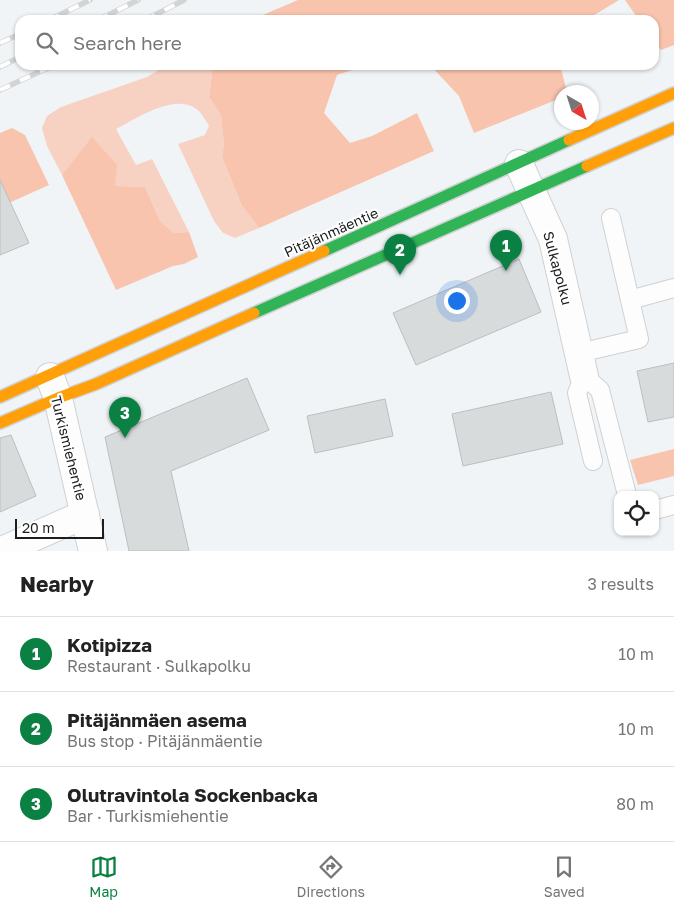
<!DOCTYPE html>
<meta charset="utf-8">
<style>
:root{--surface:#fff;--page:#f2f2f2;--text:#222;--muted:#767676;--line:#e0e0e0;--accent:#0b8043}
body{margin:0;font-family:"Golos Text",sans-serif;background:var(--page);color:var(--text)}
.controls{position:absolute;right:15px;bottom:15px;display:grid;overflow:hidden;border-radius:10px;box-shadow:0 1px 4px #0004}
.controls button{width:45px;height:45px;display:grid;place-items:center;padding:0;border:0;border-bottom:1px solid var(--line);background:var(--surface);color:var(--text);font:25px sans-serif}
.compass{position:absolute;left:554px;top:85px;width:45px;height:45px;border-radius:50%;background:var(--surface);box-shadow:0 1px 4px #0004;rotate:141deg}
.scale{position:absolute;left:15px;bottom:12px;width:89px;box-sizing:border-box;padding-left:5px;border:2px solid #1b1d1e;border-top:0;font-size:14px;line-height:18px;white-space:nowrap;color:#1b1d1e;-webkit-text-stroke:4px #fff;paint-order:stroke}
.you{position:absolute;left:456px;top:300px;width:18px;height:18px;margin:-12px;border:4px solid #fff;border-radius:50%;background:#1a73e8;box-shadow:0 0 0 8px #1a73e833}
.badge{display:grid;place-items:center;width:32px;height:32px;border-radius:50%;background:var(--accent);color:#fff;font-size:16px;font-weight:700}
.pin{position:absolute;translate:-50% -41px;filter:drop-shadow(0 1px 2px #0008)}
.pin::after{content:'';position:absolute;top:26px;width:18px;height:15px;background:inherit;clip-path:polygon(0 0,100% 0,50% 100%)}
.list{margin:0;padding:0;list-style:none}
h2{display:flex;justify-content:space-between;align-items:center;height:65px;margin:0;padding:0 20px;font-size:21px}
h2 small{font-size:16px;font-weight:400;color:var(--muted)}
.list li{display:grid;grid-template-columns:32px 1fr auto;gap:15px;align-items:center;box-sizing:border-box;height:75px;padding:0 20px;border-top:1px solid var(--line)}
.list b{display:block;font-size:19px;white-space:nowrap}
.list p{margin:0;font-size:16px;white-space:nowrap;color:var(--muted)}
.list em{font-size:16px;font-style:normal;color:var(--muted)}
.icon{flex:none;width:28px;height:28px;fill:none;stroke:currentColor;stroke-width:2;stroke-linecap:round;stroke-linejoin:round}
.map{position:relative;flex:none;width:674px;height:551px;overflow:hidden}
.search{position:absolute;background:var(--surface);box-shadow:0 1px 4px #0004;left:15px;right:15px;top:15px;height:55px;display:flex;align-items:center;gap:12px;box-sizing:border-box;padding:0 18px;border-radius:15px;color:var(--muted);font-size:19px}
.sheet{height:290px;background:var(--surface)}
nav{display:flex;justify-content:space-around;align-items:center;box-sizing:border-box;height:70px;border-top:1px solid var(--line);background:var(--surface);font-size:14px;color:var(--muted)}
nav a{display:grid;justify-items:center;gap:2px}
nav .on{color:var(--accent)}
.map>svg:first-child{display:block}
.green{fill:#f7d1c1}
.forest{fill:#f8c4ad}
.building{fill:#d8dbdc;stroke:#bcbebf}
.lines{fill:none;stroke-linecap:round;stroke-linejoin:round}
.lane-casing{stroke:#cfd1d2;stroke-width:20}
.street-casing{stroke:#cfd1d2;stroke-width:30}
.fast-casing{stroke:#cfd1d2;stroke-width:14}
.slow-casing{stroke:#cfd1d2;stroke-width:14}
.lane{stroke:#fdfdfe;stroke-width:18}
.street{stroke:#fdfdfe;stroke-width:28}
.fast{stroke:#30b455;stroke-width:11}
.slow{stroke:#ff9f0a;stroke-width:11}
.rail-casing{stroke:#d3d4d4;stroke-width:5.5}
.rail{stroke:#fff;stroke-width:4;stroke-dasharray:11;stroke-linecap:butt}
.labels{text-anchor:middle;dominant-baseline:central;stroke-width:4.5;stroke-linejoin:round;paint-order:stroke}
.street-label{font-size:14px;fill:#1b1d1e;stroke:#fff}
</style>
<div class="map">
<svg width="674" height="551" viewBox="0 0 674 551">
<rect width="100%" height="100%" fill="#f1f4f6"/>
<path class="green" d="M 167,65 L 213,65 L 209,97 L 221,115 L 224,145 L 222,157 L 242,206 L 259,228 L 235,238 L 223,233 L 214,221 L 178,144 L 205,135 L 209,126 C 206,121 203,116 200,112 C 178,90 138,118 116,129 L 136,165 L 152,159 L 189,232 L 174,233 L 160,221 L 145,187 L 115,186 L 92,138 L 62,175 L 47,146 L 42,128 L 47,116 L 61,107 L 147,77 Z"/>
<path class="forest" d="M 298,0 L 619,0 L 586,20 L 251,20 Z
M 625,0 L 674,0 L 674,45 L 661,50 L 654,41 L 654,20 L 639,20 Z
M 213,65 L 367,65 L 337,75 L 324,113 L 350,143 L 372,136 L 417,113 L 434,151 L 259,228 L 242,206 L 222,157 L 224,145 L 221,115 L 209,97 Z
M 430,65 L 560,65 L 567,92 L 562,92 L 561,98 L 474,133 L 459,96 Z
M 12,128 L 25,135 L 49,185 L 0,207 L 0,133 Z
M 92,137 L 117,165 L 115,186 L 145,187 L 160,221 L 174,233 L 189,232 L 198,257 L 184,264 L 173,266 L 116,290 L 62,175 Z
M 674,449 L 674,476 L 638,485 L 630,460 Z"/>
<path class="building" d="M 0,180 L 29,243 L 0,255 Z
M 519,259 L 541,312 L 416,365 L 393,313 Z
M 674,363 L 674,417 L 648,422 L 637,371 Z
M 247,378 L 269,430 L 171,471 L 189,551 L 129,551 L 105,437 Z
M 551,392 L 563,444 L 463,466 L 452,414 Z
M 385,399 L 393,436 L 315,453 L 307,416 Z
M 11,435 L 36,496 L 0,512 L 0,438 Z"/>
<g class="lines">
<g class="lane-casing">
<path id="lane" d="M 630,300 L 674,288
M 579,353 L 639,339 L 611,218
M 593,461 L 577,393 L 584,376 L 600,390 L 627,495
M 655,510 L 674,505"/>
</g>
<g class="street-casing">
<path id="street" d="M 519,164 L 553,239 L 584,376
M 50,377 L 58,398 L 93,551
M 2,551 L 85,514"/>
</g>
<g class="fast-casing">
<path id="fast" d="M 324,251 L 569,140
M 254,313 L 587,166"/>
</g>
<g class="slow-casing">
<path id="slow" d="M 569,140 L 674,93
M 587,166 L 674,128
M 0,397 L 324,251
M 0,423 L 58,398 L 96,384 L 254,313"/>
</g>
<use href="#lane" class="lane"/>
<use href="#street" class="street"/>
<use href="#fast" class="fast"/>
<use href="#slow" class="slow"/>
<g class="rail-casing">
<path id="rail" d="M 49,20 L 90,0
M 98,20 L 138,0
M 145,20 L 184,0
M 0,43 L 20,34
M 0,67 L 20,57
M 0,90 L 54,65"/>
</g>
<use href="#rail" class="rail"/>
</g>
<g class="labels">
<g class="street-label">
<text transform="translate(331 232) rotate(-24)">Pitäjänmäentie</text>
<text transform="translate(558 268) rotate(75)">Sulkapolku</text>
<text transform="translate(69 448) rotate(76)">Turkismiehentie</text>
</g>
</g>
</svg>
<div class="controls">
<button><svg class="icon" aria-label="locate" viewBox="0 0 24 24"><circle cx="12" cy="12" r="6"/><path d="M12 2v4M12 18v4M2 12h4M18 12h4"/></svg></button>
</div>
<svg class="compass" viewBox="-18 -18 36 36"><path d="M0-13l5 13h-10z" fill="#e53935"/><path d="M0 13l5-13h-10z" fill="#767676"/></svg>
<div class="scale">20 m</div>
<div class="you"></div>
<div class="pin badge" style="left:506px;top:271px">1</div>
<div class="pin badge" style="left:400px;top:275px">2</div>
<div class="pin badge" style="left:125px;top:438px">3</div>
<div class="search"><svg class="icon" aria-label="search" viewBox="0 0 24 24"><circle cx="10" cy="10" r="6"/><path d="M15 15l6 6"/></svg>Search here</div>
</div>
<section class="sheet">
<h2>Nearby<small>3 results</small></h2>
<ul class="list">
<li><span class="badge">1</span><div><b>Kotipizza</b><p>Restaurant · Sulkapolku</p></div><em>10 m</em></li>
<li><span class="badge">2</span><div><b>Pitäjänmäen asema</b><p>Bus stop · Pitäjänmäentie</p></div><em>10 m</em></li>
<li><span class="badge">3</span><div><b>Olutravintola Sockenbacka</b><p>Bar · Turkismiehentie</p></div><em>80 m</em></li>
</ul>
</section>
<nav>
<a class="on"><svg class="icon" aria-label="map" viewBox="0 0 24 24"><path d="M3 6l6-2 6 2 6-2v14l-6 2-6-2-6 2zM9 4v14M15 6v14"/></svg>Map</a>
<a><svg class="icon" aria-label="directions" viewBox="0 0 24 24"><path d="M12 3l9 9-9 9-9-9zM9 14v-3h6M13 9l2 2-2 2"/></svg>Directions</a>
<a><svg class="icon" aria-label="saved" viewBox="0 0 24 24"><path d="M7 4h10v16l-5-4-5 4z"/></svg>Saved</a>
</nav>
